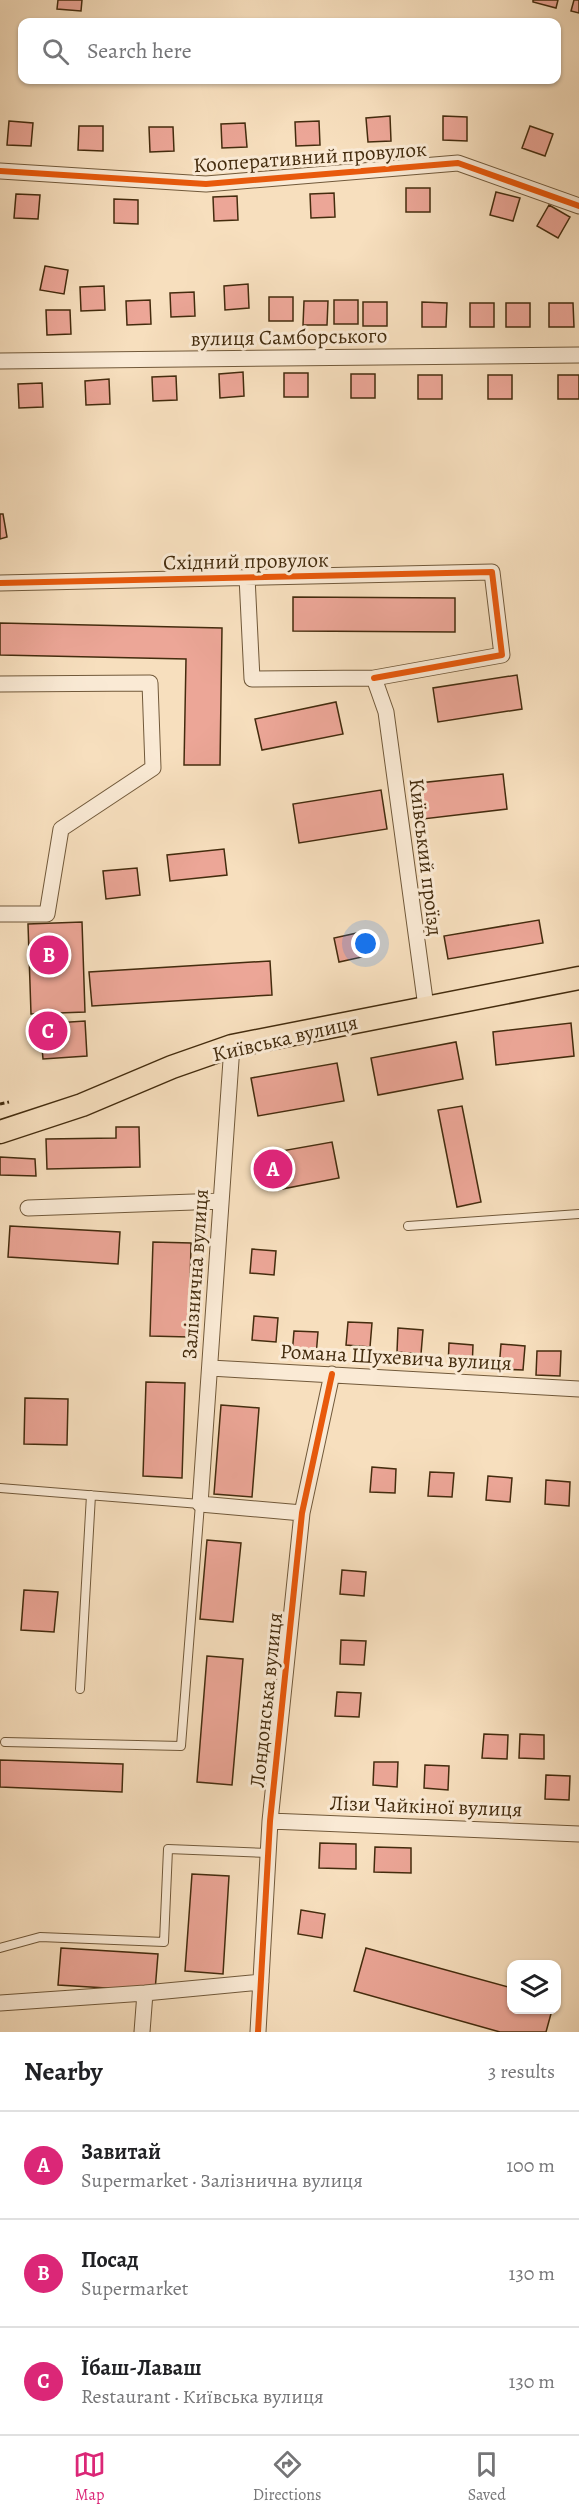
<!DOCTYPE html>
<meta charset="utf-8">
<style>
:root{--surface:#fff;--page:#f6f6f6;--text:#202124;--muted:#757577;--line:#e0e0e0;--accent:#db2777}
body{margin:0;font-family:Alegreya,serif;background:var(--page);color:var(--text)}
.controls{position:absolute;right:18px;bottom:18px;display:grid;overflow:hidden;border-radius:12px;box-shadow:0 2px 4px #0004}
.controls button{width:54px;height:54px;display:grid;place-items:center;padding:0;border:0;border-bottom:2px solid var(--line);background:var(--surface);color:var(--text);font:30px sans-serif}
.you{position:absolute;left:366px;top:944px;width:21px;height:21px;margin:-15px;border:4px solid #fff;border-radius:50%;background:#1a73e8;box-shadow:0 0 0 9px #1a73e833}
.badge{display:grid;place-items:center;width:39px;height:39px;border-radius:50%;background:var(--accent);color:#fff;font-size:20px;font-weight:700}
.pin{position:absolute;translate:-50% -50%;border:3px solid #fff;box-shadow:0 2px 6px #0006}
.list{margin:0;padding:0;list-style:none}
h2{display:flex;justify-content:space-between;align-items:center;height:78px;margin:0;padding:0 24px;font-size:26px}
h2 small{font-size:20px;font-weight:400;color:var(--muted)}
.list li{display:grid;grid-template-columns:39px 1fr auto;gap:18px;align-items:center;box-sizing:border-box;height:108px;padding:0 24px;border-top:2px solid var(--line)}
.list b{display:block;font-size:22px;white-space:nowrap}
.list p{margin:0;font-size:20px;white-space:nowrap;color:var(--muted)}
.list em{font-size:20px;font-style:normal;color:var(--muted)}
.icon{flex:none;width:33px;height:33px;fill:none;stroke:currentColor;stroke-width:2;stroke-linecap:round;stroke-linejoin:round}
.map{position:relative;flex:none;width:579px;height:2032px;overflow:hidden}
.search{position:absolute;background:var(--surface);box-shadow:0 2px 4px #0004;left:18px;right:18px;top:18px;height:66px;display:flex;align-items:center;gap:15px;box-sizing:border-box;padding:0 21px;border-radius:12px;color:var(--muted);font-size:22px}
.sheet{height:402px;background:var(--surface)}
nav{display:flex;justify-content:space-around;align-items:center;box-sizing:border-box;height:84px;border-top:2px solid var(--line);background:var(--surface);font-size:16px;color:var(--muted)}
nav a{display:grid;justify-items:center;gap:3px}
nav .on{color:var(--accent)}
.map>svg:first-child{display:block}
.building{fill:#eca697;stroke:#442c0e;stroke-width:1.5}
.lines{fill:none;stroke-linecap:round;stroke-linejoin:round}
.service-casing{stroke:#71593a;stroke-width:10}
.minor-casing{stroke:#71593a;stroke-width:17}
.primary-casing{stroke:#442c0e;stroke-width:25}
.path{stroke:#442c0e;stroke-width:3;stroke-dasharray:4.5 3;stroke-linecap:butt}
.service{stroke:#faead5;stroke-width:8}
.minor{stroke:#faead5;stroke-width:15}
.primary{stroke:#f7dfbe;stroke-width:22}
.cycleway-casing{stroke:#faead5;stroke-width:10}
.cycleway{stroke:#e8590c;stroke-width:6}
.labels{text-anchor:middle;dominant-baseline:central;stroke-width:6;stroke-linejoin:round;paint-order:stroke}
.street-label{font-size:21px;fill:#442c0e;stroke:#faead5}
</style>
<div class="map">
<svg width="579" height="2032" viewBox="0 0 579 2032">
<rect width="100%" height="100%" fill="#f7dfbe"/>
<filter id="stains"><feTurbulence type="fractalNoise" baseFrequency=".00333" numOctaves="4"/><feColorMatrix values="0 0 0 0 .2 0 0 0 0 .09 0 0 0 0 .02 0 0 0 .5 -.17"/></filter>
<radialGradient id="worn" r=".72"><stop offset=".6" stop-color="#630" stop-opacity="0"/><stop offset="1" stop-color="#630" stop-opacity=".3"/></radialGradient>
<path class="building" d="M 58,0 L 82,0 L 81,11 L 57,9 Z
M 533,0 L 558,0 L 556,8 L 533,2 Z
M 574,0 L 579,0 L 579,13 L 571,11 Z
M 390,116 L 391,141 L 368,142 L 366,118 Z
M 443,116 L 467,117 L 467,141 L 443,140 Z
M 9,121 L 33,123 L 31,146 L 7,145 Z
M 319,121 L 320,145 L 296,146 L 295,122 Z
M 245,123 L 247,147 L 222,148 L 221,124 Z
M 79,126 L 103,126 L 103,151 L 78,150 Z
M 530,126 L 553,134 L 545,156 L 522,148 Z
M 149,127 L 173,127 L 174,151 L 150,152 Z
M 406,188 L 430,188 L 430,212 L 406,212 Z
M 496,192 L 520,198 L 513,221 L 490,215 Z
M 334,193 L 335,217 L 311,218 L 310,194 Z
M 16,194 L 40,195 L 38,219 L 14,218 Z
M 237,196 L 238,220 L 214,221 L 213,197 Z
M 114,199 L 138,200 L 138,224 L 114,223 Z
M 549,205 L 570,217 L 558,238 L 537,226 Z
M 45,266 L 68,270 L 64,294 L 40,290 Z
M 248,284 L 249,308 L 225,310 L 224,286 Z
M 104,286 L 105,310 L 81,311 L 80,287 Z
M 194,292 L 195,316 L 171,317 L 170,293 Z
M 269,297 L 293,297 L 293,321 L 269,321 Z
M 150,300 L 151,324 L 127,325 L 126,301 Z
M 334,300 L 358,300 L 358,324 L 334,324 Z
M 304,301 L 328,301 L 327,325 L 303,325 Z
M 363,302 L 387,302 L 387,326 L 363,326 Z
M 422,302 L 447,303 L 446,327 L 422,327 Z
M 470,303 L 494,303 L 494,327 L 470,327 Z
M 506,303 L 530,303 L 530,327 L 506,327 Z
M 549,303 L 573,303 L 574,327 L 549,327 Z
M 46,310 L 70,310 L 71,334 L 47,335 Z
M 243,372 L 244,396 L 220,398 L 219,374 Z
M 284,373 L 308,373 L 308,397 L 284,397 Z
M 351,374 L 375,374 L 375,398 L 351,398 Z
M 418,375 L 442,375 L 442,399 L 418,399 Z
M 488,375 L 512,375 L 512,399 L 488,399 Z
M 558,375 L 579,375 L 579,399 L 558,399 Z
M 176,376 L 177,400 L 153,401 L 152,377 Z
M 109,379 L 110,404 L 86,405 L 85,381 Z
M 42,383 L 43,407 L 19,408 L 18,384 Z
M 0,514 L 3,514 L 7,537 L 0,539 Z
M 293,597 L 455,598 L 455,632 L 293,631 Z
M 0,623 L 222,628 L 220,765 L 184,765 L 186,659 L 0,655 Z
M 517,675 L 522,709 L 438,722 L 433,688 Z
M 336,702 L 343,734 L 262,750 L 255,719 Z
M 503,774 L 507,809 L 423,819 L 419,783 Z
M 381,790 L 387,829 L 299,843 L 293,804 Z
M 224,849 L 227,875 L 170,881 L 167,855 Z
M 137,868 L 140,895 L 106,899 L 103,871 Z
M 539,920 L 543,943 L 448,959 L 444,936 Z
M 82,922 L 85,1012 L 31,1014 L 28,924 Z
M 357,933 L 362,957 L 339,962 L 334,938 Z
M 270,961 L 272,995 L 92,1006 L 89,972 Z
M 85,1021 L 87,1056 L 43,1059 L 40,1024 Z
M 571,1023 L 574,1056 L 496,1065 L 493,1032 Z
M 456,1042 L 463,1079 L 378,1095 L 371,1058 Z
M 337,1063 L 344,1101 L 258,1116 L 251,1078 Z
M 462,1106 L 481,1202 L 457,1207 L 438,1110 Z
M 116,1127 L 139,1127 L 140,1167 L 47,1169 L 46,1139 L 116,1138 Z
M 332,1142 L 339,1178 L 277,1190 L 270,1153 Z
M 0,1157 L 35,1159 L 36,1176 L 0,1175 Z
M 10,1226 L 120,1232 L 118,1264 L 8,1257 Z
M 153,1242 L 191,1243 L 189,1337 L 150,1336 Z
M 252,1249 L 276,1251 L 274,1275 L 250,1273 Z
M 254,1316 L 278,1318 L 276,1342 L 252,1340 Z
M 348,1322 L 372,1323 L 370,1347 L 346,1345 Z
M 398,1328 L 423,1330 L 421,1354 L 397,1352 Z
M 294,1331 L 318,1332 L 316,1356 L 292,1355 Z
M 449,1343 L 473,1345 L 472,1369 L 448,1368 Z
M 501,1344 L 525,1346 L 523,1370 L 499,1369 Z
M 537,1351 L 561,1351 L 560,1376 L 536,1375 Z
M 146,1382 L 185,1383 L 182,1478 L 143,1476 Z
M 25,1398 L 68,1399 L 67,1445 L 24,1444 Z
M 221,1405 L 259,1408 L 252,1497 L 214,1494 Z
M 372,1467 L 396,1469 L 395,1493 L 370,1492 Z
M 430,1472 L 454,1473 L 452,1497 L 428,1496 Z
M 488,1476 L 512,1478 L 510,1502 L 486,1500 Z
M 546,1480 L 570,1482 L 569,1506 L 545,1504 Z
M 207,1540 L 241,1543 L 233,1622 L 200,1619 Z
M 342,1570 L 366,1572 L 364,1596 L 340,1594 Z
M 24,1590 L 58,1592 L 54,1632 L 21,1630 Z
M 341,1640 L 366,1641 L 364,1665 L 340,1664 Z
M 207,1656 L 243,1659 L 232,1785 L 197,1782 Z
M 337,1692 L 361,1693 L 359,1717 L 335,1716 Z
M 484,1734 L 508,1735 L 507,1759 L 482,1758 Z
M 520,1734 L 544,1735 L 544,1759 L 519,1758 Z
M 0,1760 L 123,1764 L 122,1792 L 0,1787 Z
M 374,1762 L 398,1762 L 397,1787 L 373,1785 Z
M 425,1765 L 449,1766 L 448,1790 L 424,1788 Z
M 546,1775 L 570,1776 L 569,1800 L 545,1799 Z
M 320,1843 L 356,1844 L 356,1869 L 319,1868 Z
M 375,1847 L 411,1848 L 411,1873 L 374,1872 Z
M 192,1874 L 229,1876 L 223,1974 L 185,1971 Z
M 301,1910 L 325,1914 L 322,1938 L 298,1934 Z
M 61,1948 L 158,1954 L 155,1991 L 58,1985 Z
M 366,1948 L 512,1988 L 512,2010 L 552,2010 L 546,2032 L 500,2032 L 354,1991 Z"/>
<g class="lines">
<g class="service-casing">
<path id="service" d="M 408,1226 L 579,1214
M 0,1488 L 200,1504 L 181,1746 L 5,1742
M 80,1689 L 91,1495
M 0,1948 L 40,1937 L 164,1942 L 168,1849 L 268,1853"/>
</g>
<g class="minor-casing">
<path id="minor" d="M 0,171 L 206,184 L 458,163 L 579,206
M 0,361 L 579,355
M 247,577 L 252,679 L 374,678 L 386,712 L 426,1007
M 0,583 L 492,572 L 502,655 L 374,678
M 0,684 L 150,683 L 153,768 L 61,829 L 47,914 L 0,914
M 232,1046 L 200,1504 L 302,1513
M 28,1208 L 221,1201
M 210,1368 L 579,1389
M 270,1821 L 579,1834
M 0,2003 L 145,1993 L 261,1982
M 142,2032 L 145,1993
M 258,2032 L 270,1821 L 302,1513 L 332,1374"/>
</g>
<g class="primary-casing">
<path id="primary" d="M 0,1132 L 82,1105 L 172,1067 L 232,1046 L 579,978"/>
</g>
<path class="path" d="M 0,1104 L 9,1102"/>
<use href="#service" class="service"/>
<use href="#minor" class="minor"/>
<use href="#primary" class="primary"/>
<g class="cycleway-casing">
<path id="cycleway" d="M 0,171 L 206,184 L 458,163 L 579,206
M 0,583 L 492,572 L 502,655 L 374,678
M 258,2032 L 270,1821 L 302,1513 L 332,1374"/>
</g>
<use href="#cycleway" class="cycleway"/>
</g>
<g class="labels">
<g class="street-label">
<text transform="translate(310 157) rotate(-4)">Кооперативний провулок</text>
<text transform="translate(289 337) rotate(-1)">вулиця Самборського</text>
<text transform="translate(246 561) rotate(-1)">Східний провулок</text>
<text transform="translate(426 857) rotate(83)">Київський проїзд</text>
<text transform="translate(285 1038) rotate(-13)">Київська вулиця</text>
<text transform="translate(195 1274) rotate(-86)">Залізнична вулиця</text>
<text transform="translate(396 1357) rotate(3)">Романа Шухевича вулиця</text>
<text transform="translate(266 1700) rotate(-84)">Лондонська вулиця</text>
<text transform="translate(426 1806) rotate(2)">Лізи Чайкіної вулиця</text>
</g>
</g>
<rect width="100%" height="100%" filter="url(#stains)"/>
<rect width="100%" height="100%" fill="url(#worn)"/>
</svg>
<div class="controls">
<button><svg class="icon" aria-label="layers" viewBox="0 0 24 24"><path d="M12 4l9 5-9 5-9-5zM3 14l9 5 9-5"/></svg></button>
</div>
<div class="you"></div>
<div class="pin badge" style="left:273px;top:1169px">A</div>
<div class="pin badge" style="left:49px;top:955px">B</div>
<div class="pin badge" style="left:48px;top:1031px">C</div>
<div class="search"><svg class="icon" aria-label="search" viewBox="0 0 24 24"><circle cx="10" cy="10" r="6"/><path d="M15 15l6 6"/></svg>Search here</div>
</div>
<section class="sheet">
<h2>Nearby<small>3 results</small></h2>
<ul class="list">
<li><span class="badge">A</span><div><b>Завитай</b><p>Supermarket · Залізнична вулиця</p></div><em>100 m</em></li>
<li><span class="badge">B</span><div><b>Посад</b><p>Supermarket</p></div><em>130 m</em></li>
<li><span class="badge">C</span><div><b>Їбаш-Лаваш</b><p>Restaurant · Київська вулиця</p></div><em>130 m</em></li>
</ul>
</section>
<nav>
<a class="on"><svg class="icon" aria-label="map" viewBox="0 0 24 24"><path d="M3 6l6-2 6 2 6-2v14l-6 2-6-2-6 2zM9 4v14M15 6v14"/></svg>Map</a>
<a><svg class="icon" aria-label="directions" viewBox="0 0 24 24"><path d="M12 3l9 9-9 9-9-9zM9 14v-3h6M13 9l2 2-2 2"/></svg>Directions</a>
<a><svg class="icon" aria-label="saved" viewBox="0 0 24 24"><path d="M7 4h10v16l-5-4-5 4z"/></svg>Saved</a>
</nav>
